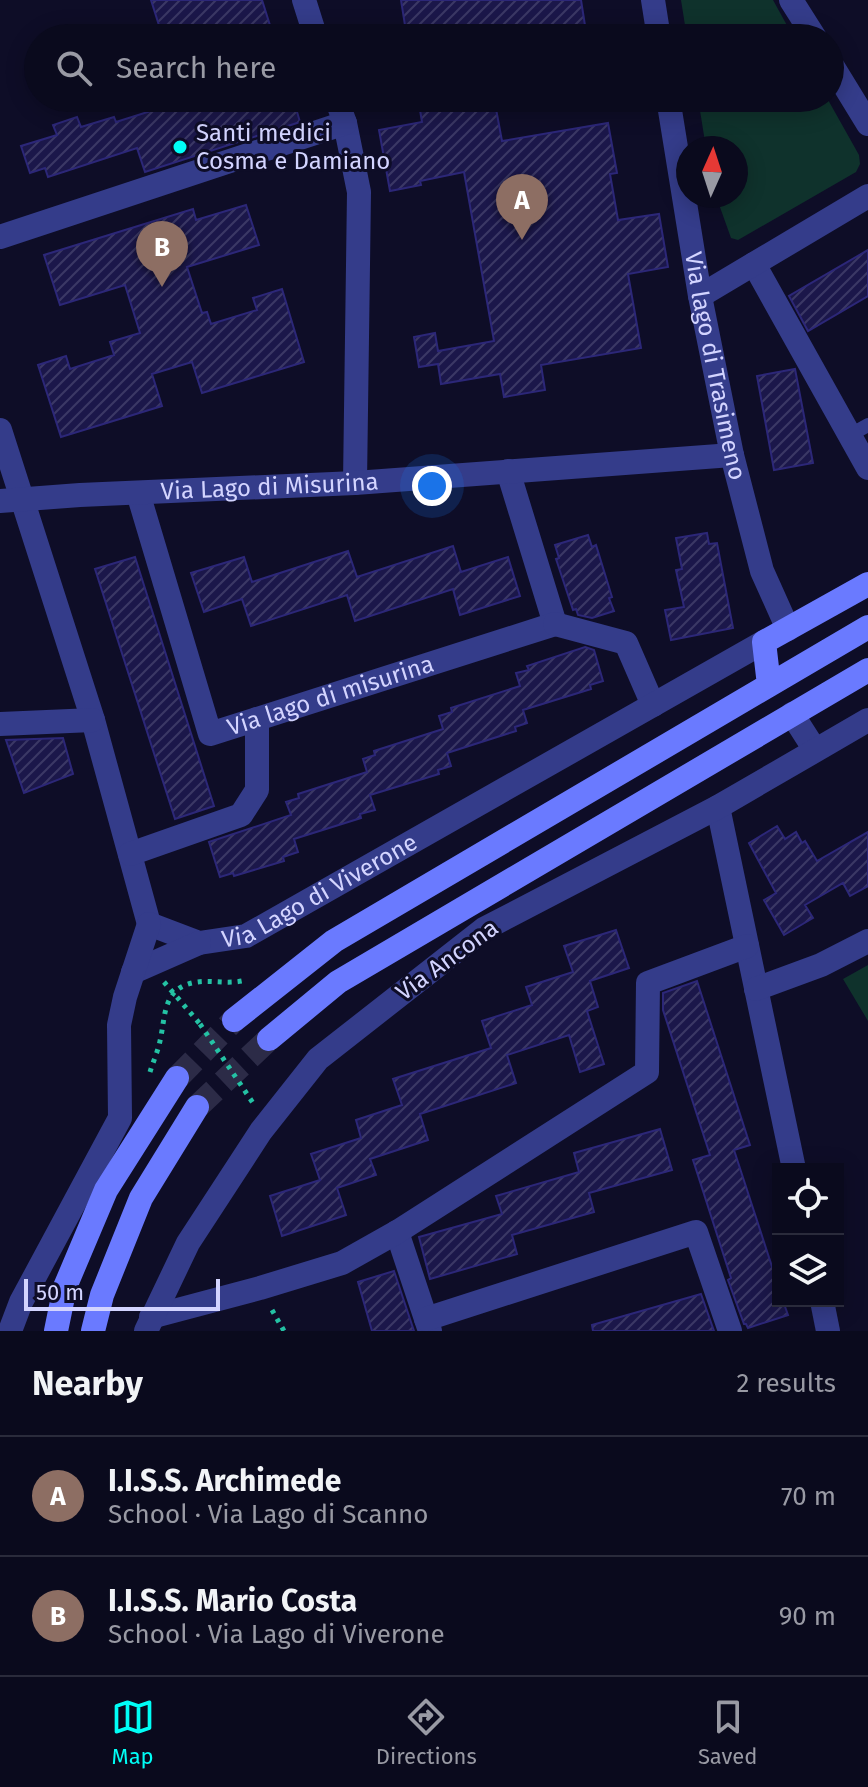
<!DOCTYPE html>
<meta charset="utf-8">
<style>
:root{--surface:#0a0a1d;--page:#18182a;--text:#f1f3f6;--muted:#999aa4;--line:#2a2b3b;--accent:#00fef6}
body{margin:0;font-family:"Fira Sans",sans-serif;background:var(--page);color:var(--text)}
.controls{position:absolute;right:24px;bottom:24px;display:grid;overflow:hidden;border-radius:0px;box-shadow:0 4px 20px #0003}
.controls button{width:72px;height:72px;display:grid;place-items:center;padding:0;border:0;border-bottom:2px solid var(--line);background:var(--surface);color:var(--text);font:40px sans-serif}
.compass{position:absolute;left:676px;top:136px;width:72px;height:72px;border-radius:50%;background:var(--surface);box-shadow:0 4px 20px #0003;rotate:3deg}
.scale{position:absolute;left:24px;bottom:20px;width:196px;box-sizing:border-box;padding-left:8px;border:4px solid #d3d4ff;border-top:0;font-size:22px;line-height:28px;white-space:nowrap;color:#d3d4ff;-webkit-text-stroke:6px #0e0d27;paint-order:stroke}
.you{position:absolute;left:432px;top:486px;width:28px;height:28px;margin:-20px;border:6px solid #fff;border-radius:50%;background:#1a73e8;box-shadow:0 0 0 12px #1a73e833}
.badge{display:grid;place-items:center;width:52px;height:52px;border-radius:50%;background:var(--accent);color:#fff;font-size:26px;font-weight:700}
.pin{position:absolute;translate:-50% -66px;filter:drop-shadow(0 2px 4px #0008)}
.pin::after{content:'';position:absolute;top:42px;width:28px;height:24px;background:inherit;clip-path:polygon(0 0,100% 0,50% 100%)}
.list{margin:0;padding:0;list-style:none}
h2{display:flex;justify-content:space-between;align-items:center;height:104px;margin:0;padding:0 32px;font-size:34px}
h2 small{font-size:26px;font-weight:400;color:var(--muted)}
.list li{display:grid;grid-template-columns:52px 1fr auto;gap:24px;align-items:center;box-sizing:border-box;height:120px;padding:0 32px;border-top:2px solid var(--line)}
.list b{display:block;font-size:30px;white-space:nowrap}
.list p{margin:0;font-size:26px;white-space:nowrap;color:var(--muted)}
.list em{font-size:26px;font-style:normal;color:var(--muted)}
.icon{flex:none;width:44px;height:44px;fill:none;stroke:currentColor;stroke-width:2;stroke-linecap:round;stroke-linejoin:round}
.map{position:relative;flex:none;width:868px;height:1331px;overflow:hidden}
.search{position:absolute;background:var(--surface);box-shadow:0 4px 20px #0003;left:24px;right:24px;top:24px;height:88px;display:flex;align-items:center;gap:20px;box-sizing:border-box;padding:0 28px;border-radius:44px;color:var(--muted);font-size:30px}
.sheet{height:344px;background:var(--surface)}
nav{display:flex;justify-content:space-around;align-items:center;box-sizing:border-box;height:112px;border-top:2px solid var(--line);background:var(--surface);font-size:22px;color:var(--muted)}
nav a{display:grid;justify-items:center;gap:4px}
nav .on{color:var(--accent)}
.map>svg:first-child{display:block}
.green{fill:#0f322c}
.building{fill:url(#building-hatch);stroke:#2c2778;stroke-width:2}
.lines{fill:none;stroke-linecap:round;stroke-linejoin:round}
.secondary-tunnel{stroke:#2c2b47;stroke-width:24;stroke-dasharray:24 12;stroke-linecap:butt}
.path{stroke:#24c2a4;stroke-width:5;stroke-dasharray:4 6;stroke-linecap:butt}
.lane{stroke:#343c8a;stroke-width:14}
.street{stroke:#343c8a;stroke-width:24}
.secondary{stroke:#6a7aff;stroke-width:24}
.path-bridge{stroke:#24c2a4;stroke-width:5;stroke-dasharray:4 6;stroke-linecap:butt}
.poi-dot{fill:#00fef6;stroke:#0e0d27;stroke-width:3}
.labels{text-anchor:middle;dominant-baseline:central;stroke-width:6;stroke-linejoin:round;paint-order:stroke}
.poi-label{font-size:24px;fill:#d3d4ff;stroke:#0e0d27;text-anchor:start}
.street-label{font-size:24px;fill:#d3d4ff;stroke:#0e0d27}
</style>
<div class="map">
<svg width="868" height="1331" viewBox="0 0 868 1331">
<defs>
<pattern id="building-hatch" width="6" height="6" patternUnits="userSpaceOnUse" patternTransform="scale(2)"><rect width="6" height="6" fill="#1b174a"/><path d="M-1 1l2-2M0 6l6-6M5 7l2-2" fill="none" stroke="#3b3865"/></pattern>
</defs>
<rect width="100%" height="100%" fill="#0e0d27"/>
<path class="green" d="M 681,0 L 773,0 L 794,38 L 687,38 Z
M 698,98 L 827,98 L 859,155 L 860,164 L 856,172 L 738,240 L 731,238 L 716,196 L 736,196 L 736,148 L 706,148 Z
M 868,965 L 868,1021 L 843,979 Z"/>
<path class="building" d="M 151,0 L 262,0 L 274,38 L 163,38 Z
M 401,0 L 581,0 L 587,38 L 407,38 Z
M 192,98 L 293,98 L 300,122 L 145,172 L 137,148 L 48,177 L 45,168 L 30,173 L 21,146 L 57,135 L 53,125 L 77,117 L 81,127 L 114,117 L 116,122 Z
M 418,98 L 494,98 L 502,141 L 608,123 L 617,173 L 610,174 L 618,220 L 659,214 L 668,267 L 628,274 L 641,348 L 541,365 L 545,390 L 504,397 L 500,374 L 441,384 L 438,364 L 419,367 L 414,337 L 435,333 L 438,351 L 494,341 L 464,172 L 420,181 L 421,185 L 390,191 L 379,130 L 422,122 Z
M 246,205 L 259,245 L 187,267 L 202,313 L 207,312 L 211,324 L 257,310 L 253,298 L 282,289 L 304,362 L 202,393 L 192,362 L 152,374 L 162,406 L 61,437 L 38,365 L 66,356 L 70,369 L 114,355 L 110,342 L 140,333 L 125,285 L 60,305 L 44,255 L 193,209 L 196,220 Z
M 868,250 L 868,296 L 808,331 L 789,296 Z
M 795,369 L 813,463 L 774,470 L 757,376 Z
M 707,533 L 709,544 L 717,543 L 733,628 L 671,640 L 665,610 L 684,607 L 676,570 L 682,569 L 676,538 Z
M 588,535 L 592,547 L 596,545 L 612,597 L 609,598 L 614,611 L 592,618 L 578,615 L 576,609 L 573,610 L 556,559 L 559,558 L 555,545 Z
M 453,546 L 461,572 L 508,557 L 520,596 L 460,615 L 453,589 L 355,621 L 347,595 L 251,626 L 242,599 L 204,612 L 191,573 L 244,557 L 252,582 L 348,551 L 357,577 Z
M 135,557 L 214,806 L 175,819 L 95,569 Z
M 585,647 L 594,650 L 603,681 L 590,685 L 591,689 L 523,710 L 527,723 L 515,727 L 516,731 L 447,753 L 451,766 L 438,770 L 439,774 L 370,795 L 375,810 L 360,814 L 361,818 L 294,839 L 298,852 L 283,857 L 284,861 L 234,876 L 233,873 L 220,877 L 209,842 L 291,815 L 286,802 L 299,798 L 298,794 L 367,772 L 363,759 L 375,755 L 374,751 L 443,729 L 439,716 L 452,712 L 451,708 L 520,686 L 516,673 L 529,670 L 527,666 Z
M 63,738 L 73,774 L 24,793 L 6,740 Z
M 777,826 L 785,839 L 796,832 L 802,843 L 805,841 L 817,861 L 868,832 L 868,886 L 850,896 L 843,883 L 805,905 L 813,918 L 784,935 L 764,900 L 776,893 L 749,843 Z
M 616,930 L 629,968 L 590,981 L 598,1007 L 587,1011 L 604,1064 L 580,1072 L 569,1035 L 507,1055 L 516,1083 L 420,1114 L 428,1140 L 370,1159 L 376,1175 L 337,1188 L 346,1215 L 282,1236 L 270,1196 L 320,1180 L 311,1154 L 361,1138 L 356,1120 L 402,1105 L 393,1079 L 491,1048 L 482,1021 L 532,1005 L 526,987 L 573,972 L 564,946 Z
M 697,981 L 750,1145 L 734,1150 L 778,1285 L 778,1301 L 783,1301 L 788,1315 L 748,1328 L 746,1324 L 744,1324 L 728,1280 L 731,1278 L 693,1160 L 710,1155 L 663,1010 L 663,993 Z
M 660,1129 L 672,1170 L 589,1193 L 594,1212 L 512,1235 L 517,1254 L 430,1279 L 419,1237 L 502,1214 L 496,1196 L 579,1172 L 574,1153 Z
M 394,1271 L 414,1331 L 372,1331 L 358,1282 Z
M 701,1294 L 714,1331 L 593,1331 L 592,1325 Z"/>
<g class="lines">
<path class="secondary-tunnel" d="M 177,1078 L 234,1020
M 197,1107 L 269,1039"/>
<path class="path" d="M 164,982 L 200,1024
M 150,1072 C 153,1062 158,1051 160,1041 C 166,1015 162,987 197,982 C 212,980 226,984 242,981
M 272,1310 L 284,1331"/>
<path class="lane" d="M 850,435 L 868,425"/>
<g class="street">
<path d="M 304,0 L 316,38"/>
<path d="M 653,0 L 659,38"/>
<path d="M 791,0 L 815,38"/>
<path d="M 830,62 L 868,124"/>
<path d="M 336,98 L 345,123 L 359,192 L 355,483"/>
<path id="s1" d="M 668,98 L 700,296 L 732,455 L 762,571 L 788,629"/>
<path d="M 0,237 L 345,123"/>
<path d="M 754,264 L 868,468"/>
<path d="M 700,296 L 868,196"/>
<path d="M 0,430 L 93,720 L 149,924"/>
<path d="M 508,471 L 555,624"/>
<path id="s2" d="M 138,493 L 210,734 L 555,624"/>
<path id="s3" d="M 0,501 L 80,495 L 355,483 L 732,455"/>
<path d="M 555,624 L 626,643 L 653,705"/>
<path d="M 792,714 L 815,750"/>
<path d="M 0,724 L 93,720"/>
<path d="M 718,807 L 794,1169"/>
<path d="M 130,854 L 241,815 L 257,790 L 257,719"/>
<path id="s4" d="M 149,924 L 199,943 L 246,936 L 764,642"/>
<path d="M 133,972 L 199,943"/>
<path d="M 756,989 L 821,965 L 868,941"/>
<path d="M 397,1232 L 430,1331"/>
<path d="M 822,1301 L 828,1331"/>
<path d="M 151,1317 L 260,1288 L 342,1263 L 397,1232 L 647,1072 L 648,983 L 747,946"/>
<path d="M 426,1319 L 696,1232 L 730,1331"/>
<path d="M 10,1331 L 21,1302 L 120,1118 L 119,1025 L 125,997 L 149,924"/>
<path d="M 146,1331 L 188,1243 L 261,1131 L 318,1059 L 484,929 L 718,807 L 868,720"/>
</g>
<path class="secondary" d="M 769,685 L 764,642 L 868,584
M 234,1020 L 334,941 L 868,627
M 269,1039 L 338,982 L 868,670
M 56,1331 L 65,1287 L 106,1190 L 177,1078
M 93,1331 L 102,1295 L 141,1198 L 197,1107"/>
<path class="path-bridge" d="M 200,1024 L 255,1106"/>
</g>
<circle class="poi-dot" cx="180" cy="147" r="8"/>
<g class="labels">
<g class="poi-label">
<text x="196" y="133">Santi medici<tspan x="196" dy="28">Cosma e Damiano</tspan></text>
</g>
<g class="street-label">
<text stroke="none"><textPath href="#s1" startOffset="272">Via lago di Trasimeno</textPath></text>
<text stroke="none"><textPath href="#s3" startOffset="270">Via Lago di Misurina</textPath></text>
<text stroke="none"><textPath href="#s2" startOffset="378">Via lago di misurina</textPath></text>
<text stroke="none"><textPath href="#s4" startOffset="186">Via Lago di Viverone</textPath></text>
<text transform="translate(447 960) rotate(-36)">Via Ancona</text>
</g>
</g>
</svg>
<div class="controls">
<button><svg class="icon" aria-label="locate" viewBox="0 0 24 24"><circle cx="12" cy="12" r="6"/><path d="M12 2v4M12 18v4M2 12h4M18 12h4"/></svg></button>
<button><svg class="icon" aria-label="layers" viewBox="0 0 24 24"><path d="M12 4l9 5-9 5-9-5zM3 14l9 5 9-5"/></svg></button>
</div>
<svg class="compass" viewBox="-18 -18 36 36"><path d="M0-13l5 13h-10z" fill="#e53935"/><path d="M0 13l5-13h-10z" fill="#999aa4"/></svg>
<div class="scale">50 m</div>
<div class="you"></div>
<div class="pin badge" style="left:522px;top:240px;background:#8d6e63">A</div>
<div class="pin badge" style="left:162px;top:287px;background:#8d6e63">B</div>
<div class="search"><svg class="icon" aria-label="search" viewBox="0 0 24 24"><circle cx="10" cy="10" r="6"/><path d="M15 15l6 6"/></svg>Search here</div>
</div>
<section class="sheet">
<h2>Nearby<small>2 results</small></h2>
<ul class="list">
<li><span class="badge" style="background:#8d6e63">A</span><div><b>I.I.S.S. Archimede</b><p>School · Via Lago di Scanno</p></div><em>70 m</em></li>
<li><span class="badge" style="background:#8d6e63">B</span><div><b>I.I.S.S. Mario Costa</b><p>School · Via Lago di Viverone</p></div><em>90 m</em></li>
</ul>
</section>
<nav>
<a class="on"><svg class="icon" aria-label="map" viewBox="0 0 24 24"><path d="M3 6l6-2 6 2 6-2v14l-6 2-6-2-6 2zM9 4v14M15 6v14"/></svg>Map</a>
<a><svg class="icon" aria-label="directions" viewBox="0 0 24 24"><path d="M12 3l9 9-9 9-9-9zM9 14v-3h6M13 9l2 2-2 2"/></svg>Directions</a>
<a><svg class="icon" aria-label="saved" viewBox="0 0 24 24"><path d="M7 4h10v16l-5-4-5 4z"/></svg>Saved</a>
</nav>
